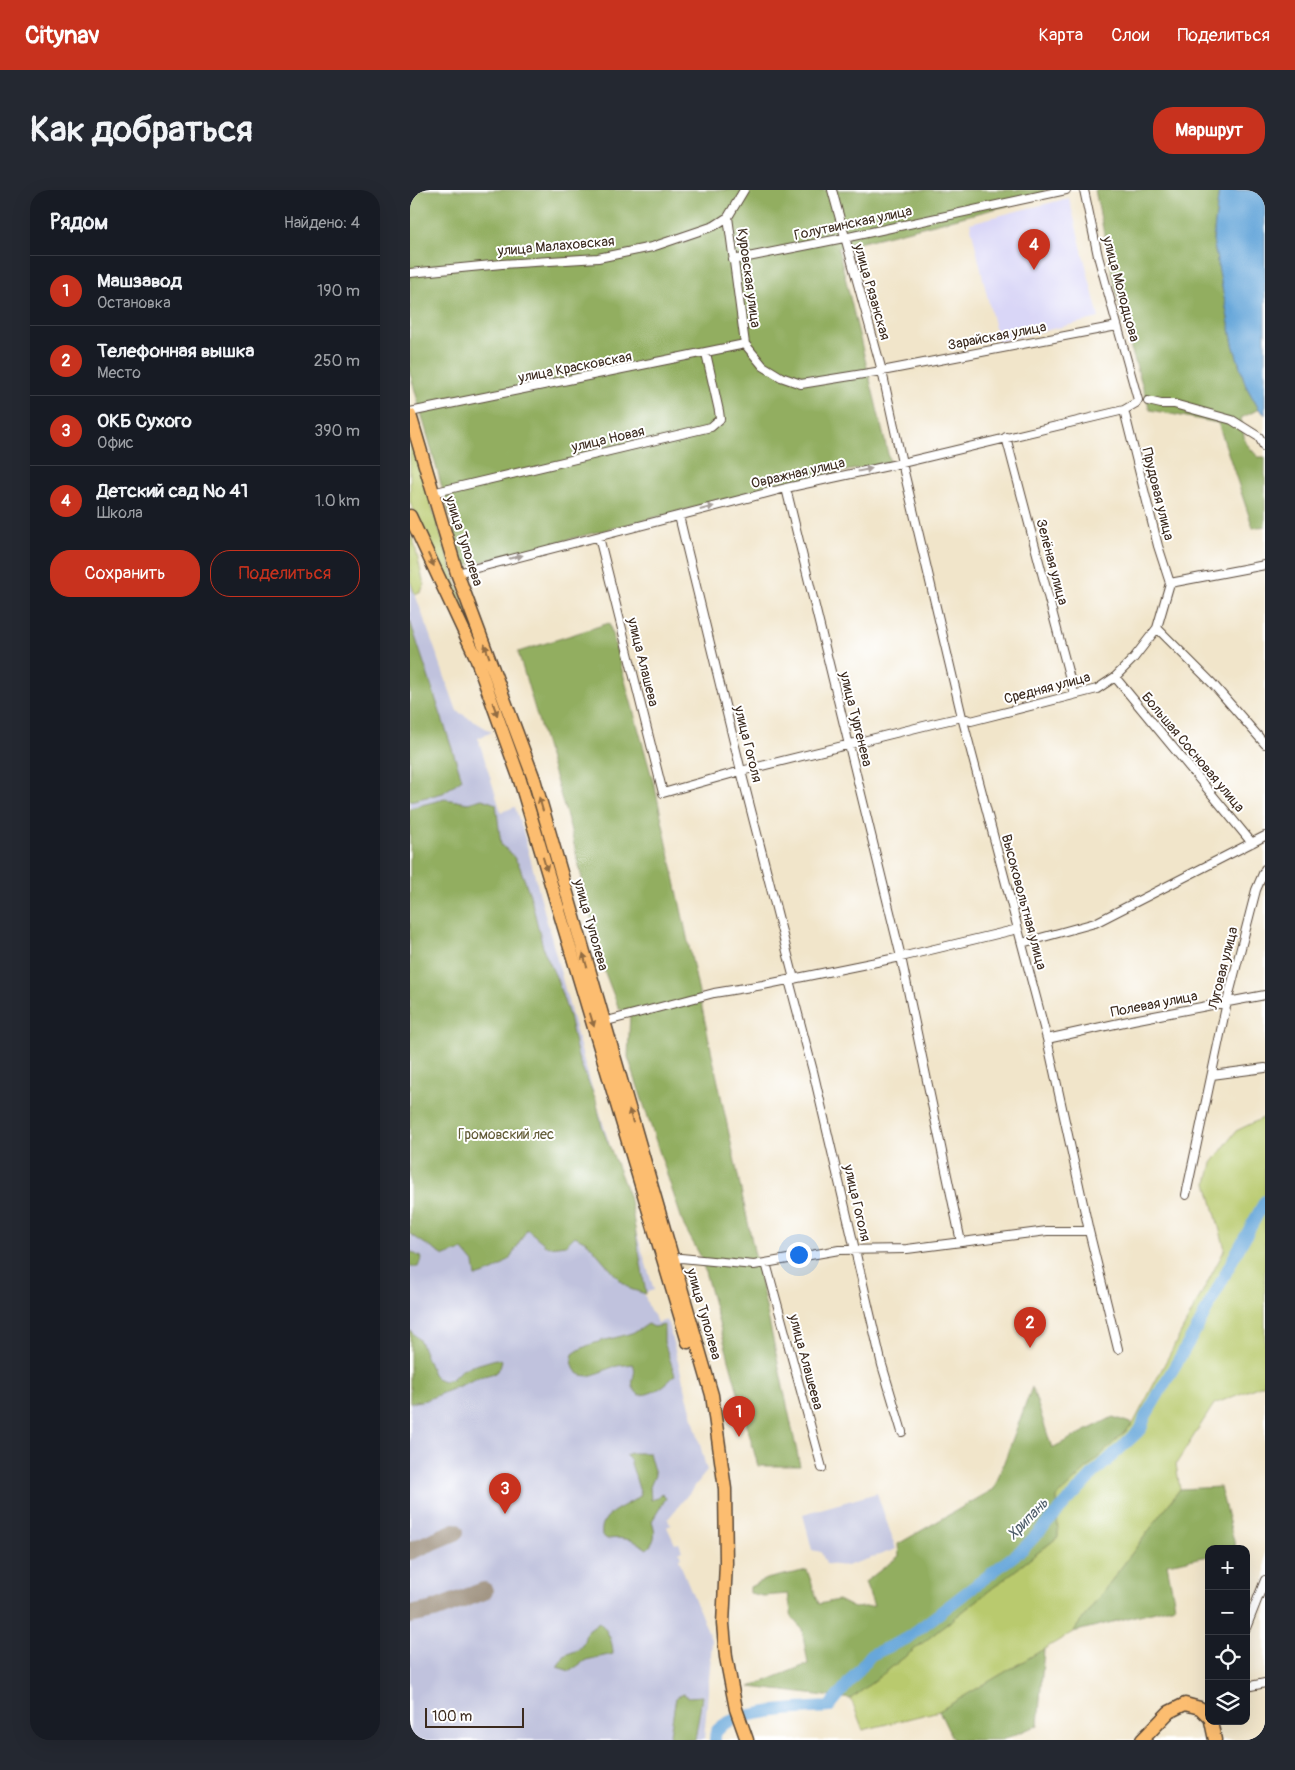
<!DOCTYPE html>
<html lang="ru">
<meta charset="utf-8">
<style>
:root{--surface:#171b24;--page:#242831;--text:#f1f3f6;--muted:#9ea1a6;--line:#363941;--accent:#c8321e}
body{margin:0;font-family:Pangolin,sans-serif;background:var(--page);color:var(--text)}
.controls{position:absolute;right:15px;bottom:15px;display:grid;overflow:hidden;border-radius:10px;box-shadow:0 5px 20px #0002}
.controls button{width:45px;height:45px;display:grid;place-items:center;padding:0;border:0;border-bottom:1px solid var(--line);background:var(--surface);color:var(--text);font:25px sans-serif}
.scale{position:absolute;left:15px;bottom:12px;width:99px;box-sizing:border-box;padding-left:5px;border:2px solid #3b2a1e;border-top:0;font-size:14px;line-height:18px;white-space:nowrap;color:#3b2a1e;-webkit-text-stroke:4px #fff;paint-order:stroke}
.you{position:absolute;left:388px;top:1064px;width:18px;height:18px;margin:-12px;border:4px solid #fff;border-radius:50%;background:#1a73e8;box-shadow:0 0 0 8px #1a73e833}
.badge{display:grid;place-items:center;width:32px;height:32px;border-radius:50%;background:var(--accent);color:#fff;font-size:16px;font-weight:700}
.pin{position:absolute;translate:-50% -41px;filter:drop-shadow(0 1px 2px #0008)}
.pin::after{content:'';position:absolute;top:26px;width:18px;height:15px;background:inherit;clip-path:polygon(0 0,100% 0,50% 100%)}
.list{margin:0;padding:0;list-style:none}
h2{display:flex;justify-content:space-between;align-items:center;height:65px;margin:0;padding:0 20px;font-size:21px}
h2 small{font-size:16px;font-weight:400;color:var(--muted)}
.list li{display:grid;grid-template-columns:32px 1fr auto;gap:15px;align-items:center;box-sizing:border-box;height:70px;padding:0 20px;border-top:1px solid var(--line)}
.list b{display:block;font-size:19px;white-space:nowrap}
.list p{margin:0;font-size:16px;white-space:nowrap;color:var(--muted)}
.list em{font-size:16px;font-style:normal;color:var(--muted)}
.actions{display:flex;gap:10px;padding:15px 20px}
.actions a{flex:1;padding:11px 0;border:1px solid var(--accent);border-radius:20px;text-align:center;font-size:18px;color:var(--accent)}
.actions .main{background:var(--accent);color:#fff}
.icon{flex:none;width:28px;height:28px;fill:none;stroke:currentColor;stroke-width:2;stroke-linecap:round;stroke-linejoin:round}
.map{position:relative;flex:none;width:855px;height:1550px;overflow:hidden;border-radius:20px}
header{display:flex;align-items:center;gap:30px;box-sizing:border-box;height:70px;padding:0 25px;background:var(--accent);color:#fff}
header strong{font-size:24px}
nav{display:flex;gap:28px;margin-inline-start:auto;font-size:18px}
.intro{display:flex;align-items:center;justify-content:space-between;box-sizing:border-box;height:120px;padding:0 30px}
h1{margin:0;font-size:35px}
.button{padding:12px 22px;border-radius:20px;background:var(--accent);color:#fff;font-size:18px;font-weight:700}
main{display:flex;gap:30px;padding:0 30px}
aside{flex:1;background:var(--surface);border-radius:20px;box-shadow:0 5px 20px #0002}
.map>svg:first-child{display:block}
.built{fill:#d9d6f7}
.industrial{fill:#c0c2dd}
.green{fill:#b9ca6e;stroke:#7a7a46}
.forest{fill:#92ae61;stroke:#666c40}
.water{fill:#68a7da;stroke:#52687c}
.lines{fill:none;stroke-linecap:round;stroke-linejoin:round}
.river{stroke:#68a7da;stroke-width:12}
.taxiway{stroke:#968874;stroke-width:18}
.minor-casing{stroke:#564638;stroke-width:10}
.primary-casing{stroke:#564638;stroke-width:15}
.minor{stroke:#fff;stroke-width:8}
.primary{stroke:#fcbd6f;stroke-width:12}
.oneway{fill:#a79f9a}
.oneway2{fill:#926c42}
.labels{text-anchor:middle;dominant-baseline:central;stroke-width:4;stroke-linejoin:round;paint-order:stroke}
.street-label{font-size:14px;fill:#3b2a1e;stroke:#fff}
.park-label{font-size:14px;fill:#615a36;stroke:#fff}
.water-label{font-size:15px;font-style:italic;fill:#4d5c69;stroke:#fff}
</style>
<header>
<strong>Citynav</strong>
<nav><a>Карта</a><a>Слои</a><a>Поделиться</a></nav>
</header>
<div class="intro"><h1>Как добраться</h1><a class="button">Маршрут</a></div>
<main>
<aside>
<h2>Рядом<small>Найдено: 4</small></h2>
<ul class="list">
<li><span class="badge">1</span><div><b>Машзавод</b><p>Остановка</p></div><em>190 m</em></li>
<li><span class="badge">2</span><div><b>Телефонная вышка</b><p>Место</p></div><em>250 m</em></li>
<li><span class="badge">3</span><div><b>ОКБ Сухого</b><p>Офис</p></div><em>390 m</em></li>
<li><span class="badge">4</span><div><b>Детский сад № 41</b><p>Школа</p></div><em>1.0 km</em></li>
</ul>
<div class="actions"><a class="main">Сохранить</a><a>Поделиться</a></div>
</aside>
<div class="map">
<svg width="855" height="1550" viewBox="0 0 855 1550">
<rect width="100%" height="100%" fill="#fff"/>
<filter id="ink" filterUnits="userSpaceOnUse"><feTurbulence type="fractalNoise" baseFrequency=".02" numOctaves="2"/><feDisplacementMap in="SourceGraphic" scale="10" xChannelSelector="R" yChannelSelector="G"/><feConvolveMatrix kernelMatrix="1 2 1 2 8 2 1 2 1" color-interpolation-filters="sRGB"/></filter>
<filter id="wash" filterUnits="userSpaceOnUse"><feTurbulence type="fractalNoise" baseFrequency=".0096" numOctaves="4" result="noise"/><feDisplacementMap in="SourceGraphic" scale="20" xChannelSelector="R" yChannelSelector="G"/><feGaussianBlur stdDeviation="1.12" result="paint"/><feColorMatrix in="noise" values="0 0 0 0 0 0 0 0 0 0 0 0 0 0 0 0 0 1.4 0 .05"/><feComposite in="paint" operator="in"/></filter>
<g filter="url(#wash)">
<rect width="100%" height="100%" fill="#f1e5ca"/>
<path class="built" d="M 659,8 L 689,128 L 588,152 L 560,33 Z"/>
<path class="industrial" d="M 0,390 L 47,521 L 82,542 L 68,548 L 91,622 L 105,617 L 113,641 L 174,871 L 244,1100 L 234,1103 L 240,1121 L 244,1125 L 247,1133 L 257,1130 L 297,1281 L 258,1329 L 260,1335 L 257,1337 L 265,1354 L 269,1353 L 272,1361 L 269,1362 L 271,1367 L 269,1368 L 272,1378 L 302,1452 L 294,1550 L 0,1550 Z
M 467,1303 L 486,1359 L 464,1367 L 436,1376 L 416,1374 L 411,1362 L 402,1360 L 393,1324 Z"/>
<path class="green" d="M 0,247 L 44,387 L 63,439 L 60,440 L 0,312 Z
M 0,345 L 4,352 L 14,395 L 11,402 L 5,405 L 0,390 Z
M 855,927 L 855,1194 L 804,1214 L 766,1274 L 770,1299 L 663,1442 L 529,1521 L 453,1540 L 441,1509 L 648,1347 L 646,1307 L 723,1234 L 815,1059 L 797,993 L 802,973 L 826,941 Z"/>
<path class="forest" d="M 0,0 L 634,0 L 636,6 L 428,58 L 480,272 L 384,292 L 54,376 L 0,183 Z
M 685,0 L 809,0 L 803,50 L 823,154 L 836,196 L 849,219 L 831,228 L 835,252 L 848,267 L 855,267 L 855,336 L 843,338 L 808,233 L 740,220 L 718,149 L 704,92 Z
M 0,431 L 52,589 L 33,603 L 0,611 Z
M 199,433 L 246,602 L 390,1276 L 348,1276 L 291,1067 L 274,1036 L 218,867 L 220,822 L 209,819 L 192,775 L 160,637 L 108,462 Z
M 35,609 L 58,613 L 72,609 L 86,614 L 91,655 L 101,663 L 109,675 L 120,705 L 134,761 L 146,787 L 159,826 L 168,868 L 186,910 L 192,937 L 219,1006 L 222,1020 L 236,1104 L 220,1099 L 207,1087 L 178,1053 L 165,1046 L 156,1055 L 138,1057 L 117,1039 C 100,1068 101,1076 66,1087 L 64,1073 L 53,1060 L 34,1066 L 0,1044 L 0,618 Z
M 0,1061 L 12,1068 L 8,1077 L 0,1077 Z
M 238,1134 L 244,1137 L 254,1135 L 254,1152 L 265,1185 C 256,1195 243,1205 229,1205 C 215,1192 229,1186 223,1174 C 217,1175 210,1175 203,1177 C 192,1180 175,1193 165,1180 C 162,1174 162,1170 163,1164 C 183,1147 220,1150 238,1134 Z
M 0,1140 L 10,1151 L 23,1184 L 28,1189 L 34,1191 L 42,1189 L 52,1179 L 86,1169 L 92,1171 L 90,1178 L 85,1183 L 70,1187 L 16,1210 L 0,1213 Z
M 622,1197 L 642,1258 L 703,1227 L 723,1234 L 647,1307 L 648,1347 L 441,1509 L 340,1497 L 398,1474 L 392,1439 L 382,1428 L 378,1404 L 353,1406 L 340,1403 L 340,1397 L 356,1389 L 397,1380 L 409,1414 L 428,1410 L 444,1418 L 464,1416 L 455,1392 L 489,1366 L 488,1354 L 584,1299 Z
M 221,1263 L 239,1263 L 245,1285 L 240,1297 L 241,1310 L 247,1308 L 251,1303 L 256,1308 L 242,1331 C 246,1342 246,1351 237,1359 C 223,1349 214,1347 197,1349 L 192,1345 C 189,1321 216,1318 231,1305 L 220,1270 L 215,1265 Z
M 810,1297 L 826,1359 L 799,1359 L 799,1366 L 757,1374 L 765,1416 L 663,1442 L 770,1299 Z
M 189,1432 C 198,1440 203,1452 203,1464 L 176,1470 L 160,1481 L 147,1477 L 155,1465 L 168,1460 L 173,1454 L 177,1441 Z
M 634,1459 L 628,1535 L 592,1550 L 543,1550 L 529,1521 Z
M 273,1504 L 279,1507 L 292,1506 L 285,1550 L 259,1550 L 266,1507 Z"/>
<path class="water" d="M 809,0 L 855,0 L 855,225 L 849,219 L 836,196 L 823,154 L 803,50 Z"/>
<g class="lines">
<path class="river" d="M 305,1550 C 305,1547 305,1545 306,1542 C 318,1520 395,1519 419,1517 L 461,1465 L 496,1449 L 614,1358 L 685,1282 L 731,1239 L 735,1227 L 790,1133 L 824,1067 L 855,1011"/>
<path class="taxiway" d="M 0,1361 L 45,1342
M 0,1425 L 24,1420 L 74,1401"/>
</g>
</g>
<g filter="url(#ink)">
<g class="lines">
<g class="minor-casing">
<path id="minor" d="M 334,0 L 318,27 L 335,154 L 353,176 L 371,187 L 391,194 L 472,181 L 707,136
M 422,0 L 472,181 L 492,273 L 552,527 L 637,849 L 679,1041 L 708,1159
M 323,70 L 434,48 L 656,0
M 0,83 L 92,74 L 188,68 L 242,57 L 304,36 L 318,27
M 738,211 L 751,214 L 764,214 L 822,230 L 849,247 L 855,258
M 714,220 L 748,356 L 760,393
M 0,222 L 335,154
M 596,247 L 664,504
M 376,298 L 491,767 L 551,1052
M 22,303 L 301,237 L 310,229 L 309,221 L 296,163
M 269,326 L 331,581 L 384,789
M 189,347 L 253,603 L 331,581 L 526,533 L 552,527 L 561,531 L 687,499 L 705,487 L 723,469 L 747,438 L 760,393
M 47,383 L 376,298 L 492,273 L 714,220 L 726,213 L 728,210 L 688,66 L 674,0
M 760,393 L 855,375
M 747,438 L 802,493 L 855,554
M 705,487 L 842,653
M 612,753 L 685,733 L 855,646
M 379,790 L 403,881 L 472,1175 L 492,1242
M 193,832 L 304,803 L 353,795 L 491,767 L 608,739
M 637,849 L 723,830 L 855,805
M 802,885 L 855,878
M 776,1005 L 817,812 L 846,700 L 855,679
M 263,1070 L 271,1068 L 344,1075 L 429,1060 L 497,1059 L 637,1041 L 679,1041
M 356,1073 L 412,1278
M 836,1438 L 855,1390
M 836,1497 L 855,1493"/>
</g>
<g class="primary-casing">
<path id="primary" d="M 0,225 L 47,383 L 124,589 L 302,1205 L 315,1299 L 316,1373 L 313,1434 L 316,1467 L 326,1519 L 337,1550
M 0,326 L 65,465 L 109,587 L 278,1152
M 801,1531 L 805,1550
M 732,1550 L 759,1522 L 775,1514 L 790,1518 L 799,1527"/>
</g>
<use href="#minor" class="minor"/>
<use href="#primary" class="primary"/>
</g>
<defs><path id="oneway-solid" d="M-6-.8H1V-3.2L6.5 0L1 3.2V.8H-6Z" transform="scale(1.25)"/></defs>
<g class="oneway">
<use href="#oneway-solid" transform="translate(455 280) rotate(-12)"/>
<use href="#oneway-solid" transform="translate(297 318) rotate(-15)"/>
<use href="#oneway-solid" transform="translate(106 367) rotate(-14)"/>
</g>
<g class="oneway2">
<use href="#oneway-solid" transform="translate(21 370) rotate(65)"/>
<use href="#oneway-solid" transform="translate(77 461) rotate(-110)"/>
<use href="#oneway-solid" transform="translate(85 519) rotate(70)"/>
<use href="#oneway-solid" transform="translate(131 614) rotate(-106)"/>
<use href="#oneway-solid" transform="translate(135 674) rotate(73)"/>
<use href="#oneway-solid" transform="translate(175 770) rotate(-106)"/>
<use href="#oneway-solid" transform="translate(182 830) rotate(73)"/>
<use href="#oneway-solid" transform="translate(221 926) rotate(-106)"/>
</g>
</g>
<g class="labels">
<g class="street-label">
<text transform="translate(443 33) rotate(-12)">Голутвинская улица</text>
<text transform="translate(146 56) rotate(-5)">улица Малаховская</text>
<text transform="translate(339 88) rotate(82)">Куровская улица</text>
<text transform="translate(711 99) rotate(75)">улица Молодцова</text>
<text transform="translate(462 102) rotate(74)">улица Рязанская</text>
<text transform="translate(587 146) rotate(-11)">Зарайская улица</text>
<text transform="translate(165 177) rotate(-11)">улица Красковская</text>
<text transform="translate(198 249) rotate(-13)">улица Новая</text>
<text transform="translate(388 283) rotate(-13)">Овражная улица</text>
<text transform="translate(748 304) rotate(76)">Прудовая улица</text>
<text transform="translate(54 351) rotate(72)">улица Туполева</text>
<text transform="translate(642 372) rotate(75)">Зелёная улица</text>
<text transform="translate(233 472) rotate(76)">улица Алашева</text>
<text transform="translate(637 498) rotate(-15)">Средняя улица</text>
<text transform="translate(446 529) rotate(76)">улица Тургенева</text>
<text transform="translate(338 554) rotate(76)">улица Гоголя</text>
<text transform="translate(783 562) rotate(50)">Большая Сосновая улица</text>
<text transform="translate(614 712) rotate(75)">Высоковольтная улица</text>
<text transform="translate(181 735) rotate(74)">улица Туполева</text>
<text transform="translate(813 778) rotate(-76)">Луговая улица</text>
<text transform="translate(744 814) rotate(-11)">Полевая улица</text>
<text transform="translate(447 1013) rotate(77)">улица Гоголя</text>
<text transform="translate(294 1124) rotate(74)">улица Туполева</text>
<text transform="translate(396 1172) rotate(75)">улица Алашеева</text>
</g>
<g class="park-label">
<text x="96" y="944">Громовский лес</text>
</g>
<g class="water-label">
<text transform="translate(618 1329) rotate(-46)">Хрипань</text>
</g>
</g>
</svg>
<div class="controls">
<button>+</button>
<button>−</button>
<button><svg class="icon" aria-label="locate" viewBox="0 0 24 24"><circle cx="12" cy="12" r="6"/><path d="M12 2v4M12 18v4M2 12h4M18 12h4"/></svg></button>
<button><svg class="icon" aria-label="layers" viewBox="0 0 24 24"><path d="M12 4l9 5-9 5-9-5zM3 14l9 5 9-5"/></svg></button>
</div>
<div class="scale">100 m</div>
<div class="you"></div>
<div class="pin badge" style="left:329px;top:1247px">1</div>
<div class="pin badge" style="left:620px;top:1158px">2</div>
<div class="pin badge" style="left:95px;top:1324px">3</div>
<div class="pin badge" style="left:624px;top:80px">4</div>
</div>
</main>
